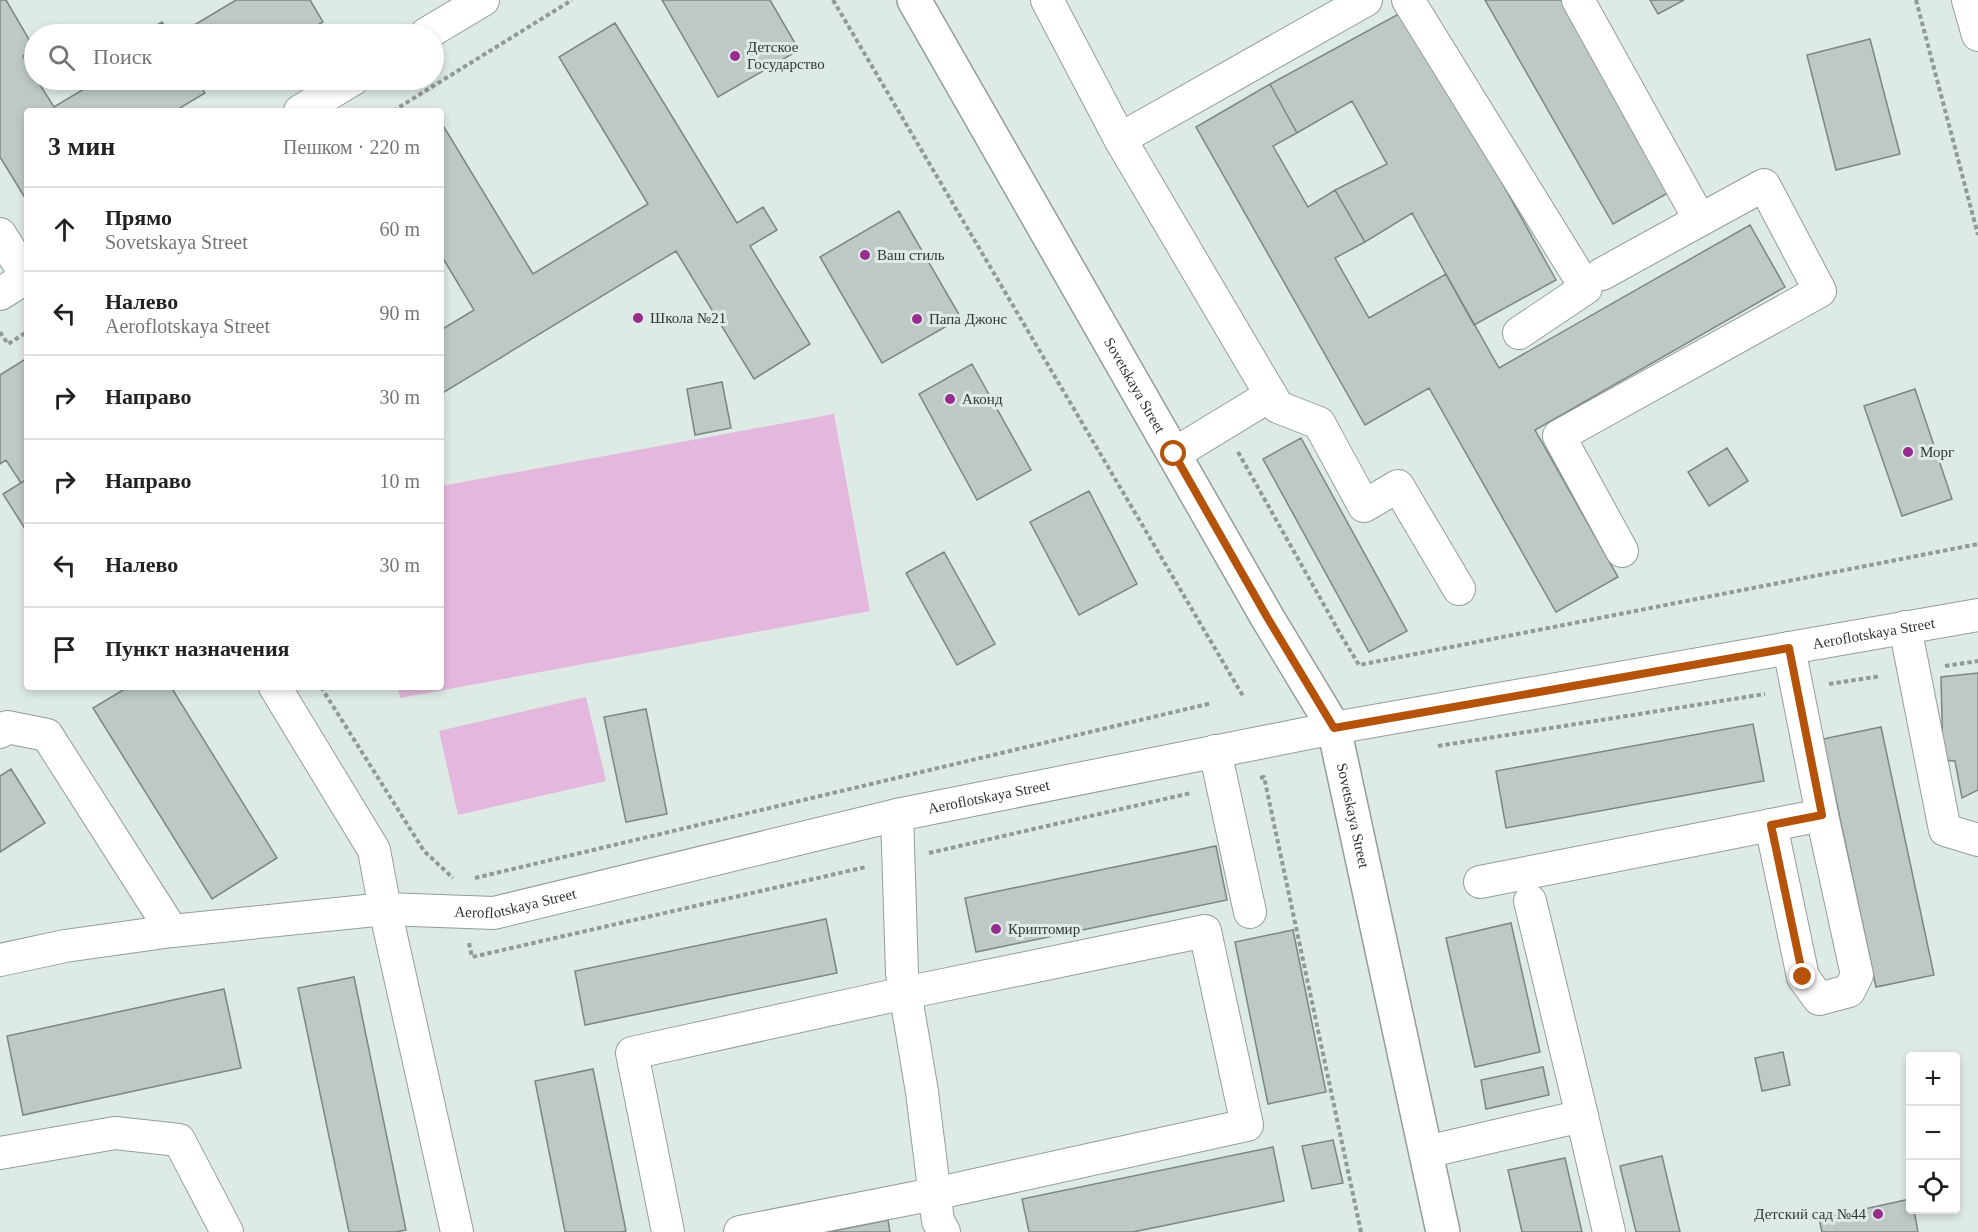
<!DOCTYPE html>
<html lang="ru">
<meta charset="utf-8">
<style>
:root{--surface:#fff;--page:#f6f6f6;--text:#222;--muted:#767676;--line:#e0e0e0}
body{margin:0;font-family:Georgia,serif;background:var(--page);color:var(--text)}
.controls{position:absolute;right:18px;bottom:18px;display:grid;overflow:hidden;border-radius:6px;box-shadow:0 3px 9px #0003}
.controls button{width:54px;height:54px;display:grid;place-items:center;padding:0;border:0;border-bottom:2px solid var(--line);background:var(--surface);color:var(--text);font:30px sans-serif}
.stop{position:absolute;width:18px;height:18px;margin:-14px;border:4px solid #b45309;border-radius:50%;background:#fff}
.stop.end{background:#b45309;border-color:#fff;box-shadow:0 2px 6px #0008}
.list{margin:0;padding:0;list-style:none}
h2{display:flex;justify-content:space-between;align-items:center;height:78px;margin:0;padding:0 24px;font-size:26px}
h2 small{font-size:20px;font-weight:400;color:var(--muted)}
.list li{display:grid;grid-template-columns:39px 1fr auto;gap:18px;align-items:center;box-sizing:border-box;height:84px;padding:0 24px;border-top:2px solid var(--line)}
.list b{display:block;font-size:22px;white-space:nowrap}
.list p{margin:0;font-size:20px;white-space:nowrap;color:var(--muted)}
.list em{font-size:20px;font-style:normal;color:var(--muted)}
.icon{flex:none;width:33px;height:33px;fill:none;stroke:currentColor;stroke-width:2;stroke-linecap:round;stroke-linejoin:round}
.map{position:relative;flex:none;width:1978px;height:1232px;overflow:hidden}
.search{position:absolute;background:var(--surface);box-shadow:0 3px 9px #0003;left:24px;top:24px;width:420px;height:66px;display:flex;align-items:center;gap:15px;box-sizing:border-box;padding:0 21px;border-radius:33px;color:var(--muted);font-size:22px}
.panel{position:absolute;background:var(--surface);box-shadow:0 3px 9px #0003;left:24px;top:108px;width:420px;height:582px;border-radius:6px}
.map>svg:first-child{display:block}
.green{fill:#e4b8dc}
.building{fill:#bec9c5;stroke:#7c8683;stroke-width:1.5}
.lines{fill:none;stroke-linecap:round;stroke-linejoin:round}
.minor-casing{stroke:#939e9a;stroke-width:34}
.major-casing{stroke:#939e9a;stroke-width:36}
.path{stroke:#919a96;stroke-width:4;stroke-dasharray:4.5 3;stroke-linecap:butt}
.minor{stroke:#fff;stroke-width:32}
.major{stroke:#fff;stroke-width:33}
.route{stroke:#b45309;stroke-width:8}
.poi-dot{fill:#992d8e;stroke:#deeae5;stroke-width:2}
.labels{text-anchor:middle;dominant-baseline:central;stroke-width:6;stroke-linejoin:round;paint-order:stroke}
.poi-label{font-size:15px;fill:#323635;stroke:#deeae5;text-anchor:start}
.street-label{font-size:15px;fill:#323635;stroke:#deeae5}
</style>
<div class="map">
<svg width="1978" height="1232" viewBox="0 0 1978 1232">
<rect width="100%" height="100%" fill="#deeae5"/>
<path class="green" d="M 834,414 L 870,611 L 400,698 L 398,687 L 441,687 L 441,486 Z
M 586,697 L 606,781 L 458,815 L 439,731 Z"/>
<path class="building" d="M 0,0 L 6,0 L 34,48 L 23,56 L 34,75 L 34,80 L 37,80 L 54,107 L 99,80 L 197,80 L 205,93 L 175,111 L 27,111 L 27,201 L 0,157 Z
M 236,0 L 310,0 L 323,22 L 302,34 L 182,34 L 181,33 Z
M 662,0 L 770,0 L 799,50 L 718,97 Z
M 1485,0 L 1568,0 L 1675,189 L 1613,224 Z
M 1650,0 L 1684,0 L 1658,14 Z
M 1406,10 L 1556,280 L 1474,325 L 1412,213 L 1365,242 L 1335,190 L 1387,164 L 1352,101 L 1297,133 L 1270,84 Z
M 162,22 L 170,34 L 141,34 Z
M 615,23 L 737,223 L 763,207 L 777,230 L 750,246 L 810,344 L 754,379 L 676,251 L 441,394 L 441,330 L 474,310 L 441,255 L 441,129 L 444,127 L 533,274 L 648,204 L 559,57 Z
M 1870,39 L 1900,154 L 1836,170 L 1807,55 Z
M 209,80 L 228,80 L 214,88 Z
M 1270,84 L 1297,133 L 1273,146 L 1308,207 L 1335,190 L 1365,242 L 1335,258 L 1369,318 L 1446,274 L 1499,368 L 1750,225 L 1785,287 L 1535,430 L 1618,577 L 1556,612 L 1429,388 L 1365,425 L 1196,127 Z
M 899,211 L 961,318 L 882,363 L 820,257 Z
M 27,358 L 27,479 L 21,483 L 6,460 L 0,464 L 0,375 Z
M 972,364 L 1031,470 L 977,500 L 919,394 Z
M 722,382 L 731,428 L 695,435 L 687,389 Z
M 1915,389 L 1952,499 L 1902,516 L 1864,406 Z
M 1301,438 L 1407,631 L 1369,652 L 1263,459 Z
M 1727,448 L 1748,481 L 1709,506 L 1688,472 Z
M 27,479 L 27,532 L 3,494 Z
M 1089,491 L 1137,584 L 1079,615 L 1030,522 Z
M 944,552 L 995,644 L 957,665 L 906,573 Z
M 1978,673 L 1978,790 L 1962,798 L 1955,761 L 1943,760 L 1941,677 Z
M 128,687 L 171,687 L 277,858 L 212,899 L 93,708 Z
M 646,709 L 667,814 L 626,822 L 604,717 Z
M 1753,724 L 1764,781 L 1506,828 L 1496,771 Z
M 1881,727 L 1934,975 L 1876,987 L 1823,739 Z
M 11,769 L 45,823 L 0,852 L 0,776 Z
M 1216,846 L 1227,900 L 976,952 L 965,898 Z
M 826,919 L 837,973 L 585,1025 L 575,971 Z
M 1511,923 L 1540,1052 L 1475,1067 L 1446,938 Z
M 1293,930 L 1326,1092 L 1268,1104 L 1235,942 Z
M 354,977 L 406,1230 L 396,1232 L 349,1232 L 298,988 Z
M 224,989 L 241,1068 L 23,1115 L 7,1036 Z
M 1783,1052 L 1790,1085 L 1762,1091 L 1755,1058 Z
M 1543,1067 L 1549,1095 L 1486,1109 L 1481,1080 Z
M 593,1069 L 626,1231 L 622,1232 L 565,1232 L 535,1081 Z
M 1333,1140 L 1343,1183 L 1312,1189 L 1302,1146 Z
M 1273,1147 L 1284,1201 L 1133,1232 L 1029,1232 L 1022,1199 Z
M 1662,1156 L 1680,1232 L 1636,1232 L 1620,1166 Z
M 1565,1158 L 1582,1232 L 1522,1232 L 1508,1170 Z
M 1910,1199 L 1910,1210 L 1914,1210 L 1918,1232 L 1822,1232 L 1819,1219 Z
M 888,1220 L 890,1232 L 828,1232 Z"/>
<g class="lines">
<g class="minor-casing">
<g id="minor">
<path d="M 1047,0 L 1120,139 L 1278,407 L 1319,423 L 1364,506 L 1398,486 L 1459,589"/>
<path d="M 1408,0 L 1586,288 L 1519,333"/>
<path d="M 1578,0 L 1700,220 L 1602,274"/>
<path d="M 1968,0 L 1978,35"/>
<path d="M 426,34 L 483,0"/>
<path d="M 300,111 L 352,80"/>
<path d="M 1120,139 L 1366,0"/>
<path d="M 0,234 L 27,277"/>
<path d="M 0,294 L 27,277"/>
<path d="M 1174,454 L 1271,395"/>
<path d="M 1622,551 L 1559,436 L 1820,291 L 1764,185 L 1700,220"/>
<path d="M 1905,627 L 1945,830 L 1978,840"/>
<path d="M 275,687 L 374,850 L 385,909 L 457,1232"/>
<path d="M 0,732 L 7,727 L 47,735 L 172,931"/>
<path d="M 1215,751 L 1250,912"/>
<path d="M 897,815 L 902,973 L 922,1092 L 938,1221 L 944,1232"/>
<path d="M 1771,825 L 1803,977 L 1819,999 L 1849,991 L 1857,975 L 1822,815"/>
<path d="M 1480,882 L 1822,815 L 1789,648"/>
<path d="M 1530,901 L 1582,1116"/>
<path id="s1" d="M 0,960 L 65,946 L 172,931 L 385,909 L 494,913 L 897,815 L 1334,728 L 1978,615"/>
<path d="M 1426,1152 L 1582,1116 L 1609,1232"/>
<path d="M 0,1153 L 115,1133 L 179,1140 L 227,1232"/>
<path d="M 668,1232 L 632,1053 L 905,993 L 1205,931 L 1247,1125 L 934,1194 L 740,1232"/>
</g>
</g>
<g class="major-casing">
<g id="major">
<path id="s2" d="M 914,0 L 1267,617 L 1334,728 L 1443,1232"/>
</g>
</g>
<path class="path" d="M 833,0 L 1243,696
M 1916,0 L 1978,235
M 393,111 L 572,0
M 0,332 L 8,344 L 27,332
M 1238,452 L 1342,637 L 1359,665 L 1978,544
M 1945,666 L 1978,661
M 1829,684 L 1881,676
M 321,687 L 424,851 L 453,878
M 1438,746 L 1765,694
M 1260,778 L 1264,777 L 1361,1232
M 929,853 L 1191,793
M 475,878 L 1212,703
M 469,943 L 472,957 L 866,867"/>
<use href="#minor" class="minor"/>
<use href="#major" class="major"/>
</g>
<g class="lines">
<path class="route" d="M 1174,454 L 1267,617 L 1334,728 L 1789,648 L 1822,815 L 1771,825 L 1803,977"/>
</g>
<g class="poi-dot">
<circle cx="735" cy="56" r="6"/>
<circle cx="865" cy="255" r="6"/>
<circle cx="638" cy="318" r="6"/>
<circle cx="917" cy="319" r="6"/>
<circle cx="950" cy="399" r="6"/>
<circle cx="1908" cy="452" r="6"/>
<circle cx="996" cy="929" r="6"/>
<circle cx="1878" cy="1214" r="6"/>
</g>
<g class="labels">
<g class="poi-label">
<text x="747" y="47">Детское<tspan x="747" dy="17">Государство</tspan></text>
<text x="877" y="255">Ваш стиль</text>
<text x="650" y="318">Школа №21</text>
<text x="929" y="319">Папа Джонс</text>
<text x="962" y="399">Аконд</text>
<text x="1920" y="452">Морг</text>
<text x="1008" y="929">Криптомир</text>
<text x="1866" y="1214" text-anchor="end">Детский сад №44</text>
</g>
<g class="street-label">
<text stroke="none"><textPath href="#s2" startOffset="444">Sovetskaya Street</textPath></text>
<text stroke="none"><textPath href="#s1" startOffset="1906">Aeroflotskaya Street</textPath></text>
<text stroke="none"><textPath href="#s1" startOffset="1006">Aeroflotskaya Street</textPath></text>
<text stroke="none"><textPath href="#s2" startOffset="930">Sovetskaya Street</textPath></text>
<text stroke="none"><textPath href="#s1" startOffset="520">Aeroflotskaya Street</textPath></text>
</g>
</g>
</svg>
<div class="controls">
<button>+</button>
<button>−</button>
<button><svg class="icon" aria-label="locate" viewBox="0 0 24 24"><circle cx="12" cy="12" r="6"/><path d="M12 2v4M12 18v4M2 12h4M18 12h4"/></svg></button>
</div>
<div class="stop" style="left:1174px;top:454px"></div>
<div class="stop end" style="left:1803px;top:977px"></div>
<div class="search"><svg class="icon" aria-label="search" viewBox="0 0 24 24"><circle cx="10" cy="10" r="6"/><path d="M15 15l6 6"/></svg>Поиск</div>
<section class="panel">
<h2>3 мин<small>Пешком · 220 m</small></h2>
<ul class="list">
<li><svg class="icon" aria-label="ahead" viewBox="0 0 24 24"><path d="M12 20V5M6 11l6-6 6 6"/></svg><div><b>Прямо</b><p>Sovetskaya Street</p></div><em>60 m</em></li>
<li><svg class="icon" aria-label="left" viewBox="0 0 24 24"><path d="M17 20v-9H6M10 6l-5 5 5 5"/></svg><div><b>Налево</b><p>Aeroflotskaya Street</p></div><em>90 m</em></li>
<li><svg class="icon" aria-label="right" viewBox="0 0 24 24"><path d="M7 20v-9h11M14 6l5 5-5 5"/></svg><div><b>Направо</b></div><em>30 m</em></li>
<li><svg class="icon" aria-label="right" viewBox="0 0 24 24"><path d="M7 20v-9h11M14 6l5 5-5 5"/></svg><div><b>Направо</b></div><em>10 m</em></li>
<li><svg class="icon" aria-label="left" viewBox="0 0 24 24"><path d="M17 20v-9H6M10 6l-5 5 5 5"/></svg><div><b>Налево</b></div><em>30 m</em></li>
<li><svg class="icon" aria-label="arrive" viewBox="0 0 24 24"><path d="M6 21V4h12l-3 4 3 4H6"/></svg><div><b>Пункт назначения</b></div></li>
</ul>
</section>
</div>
